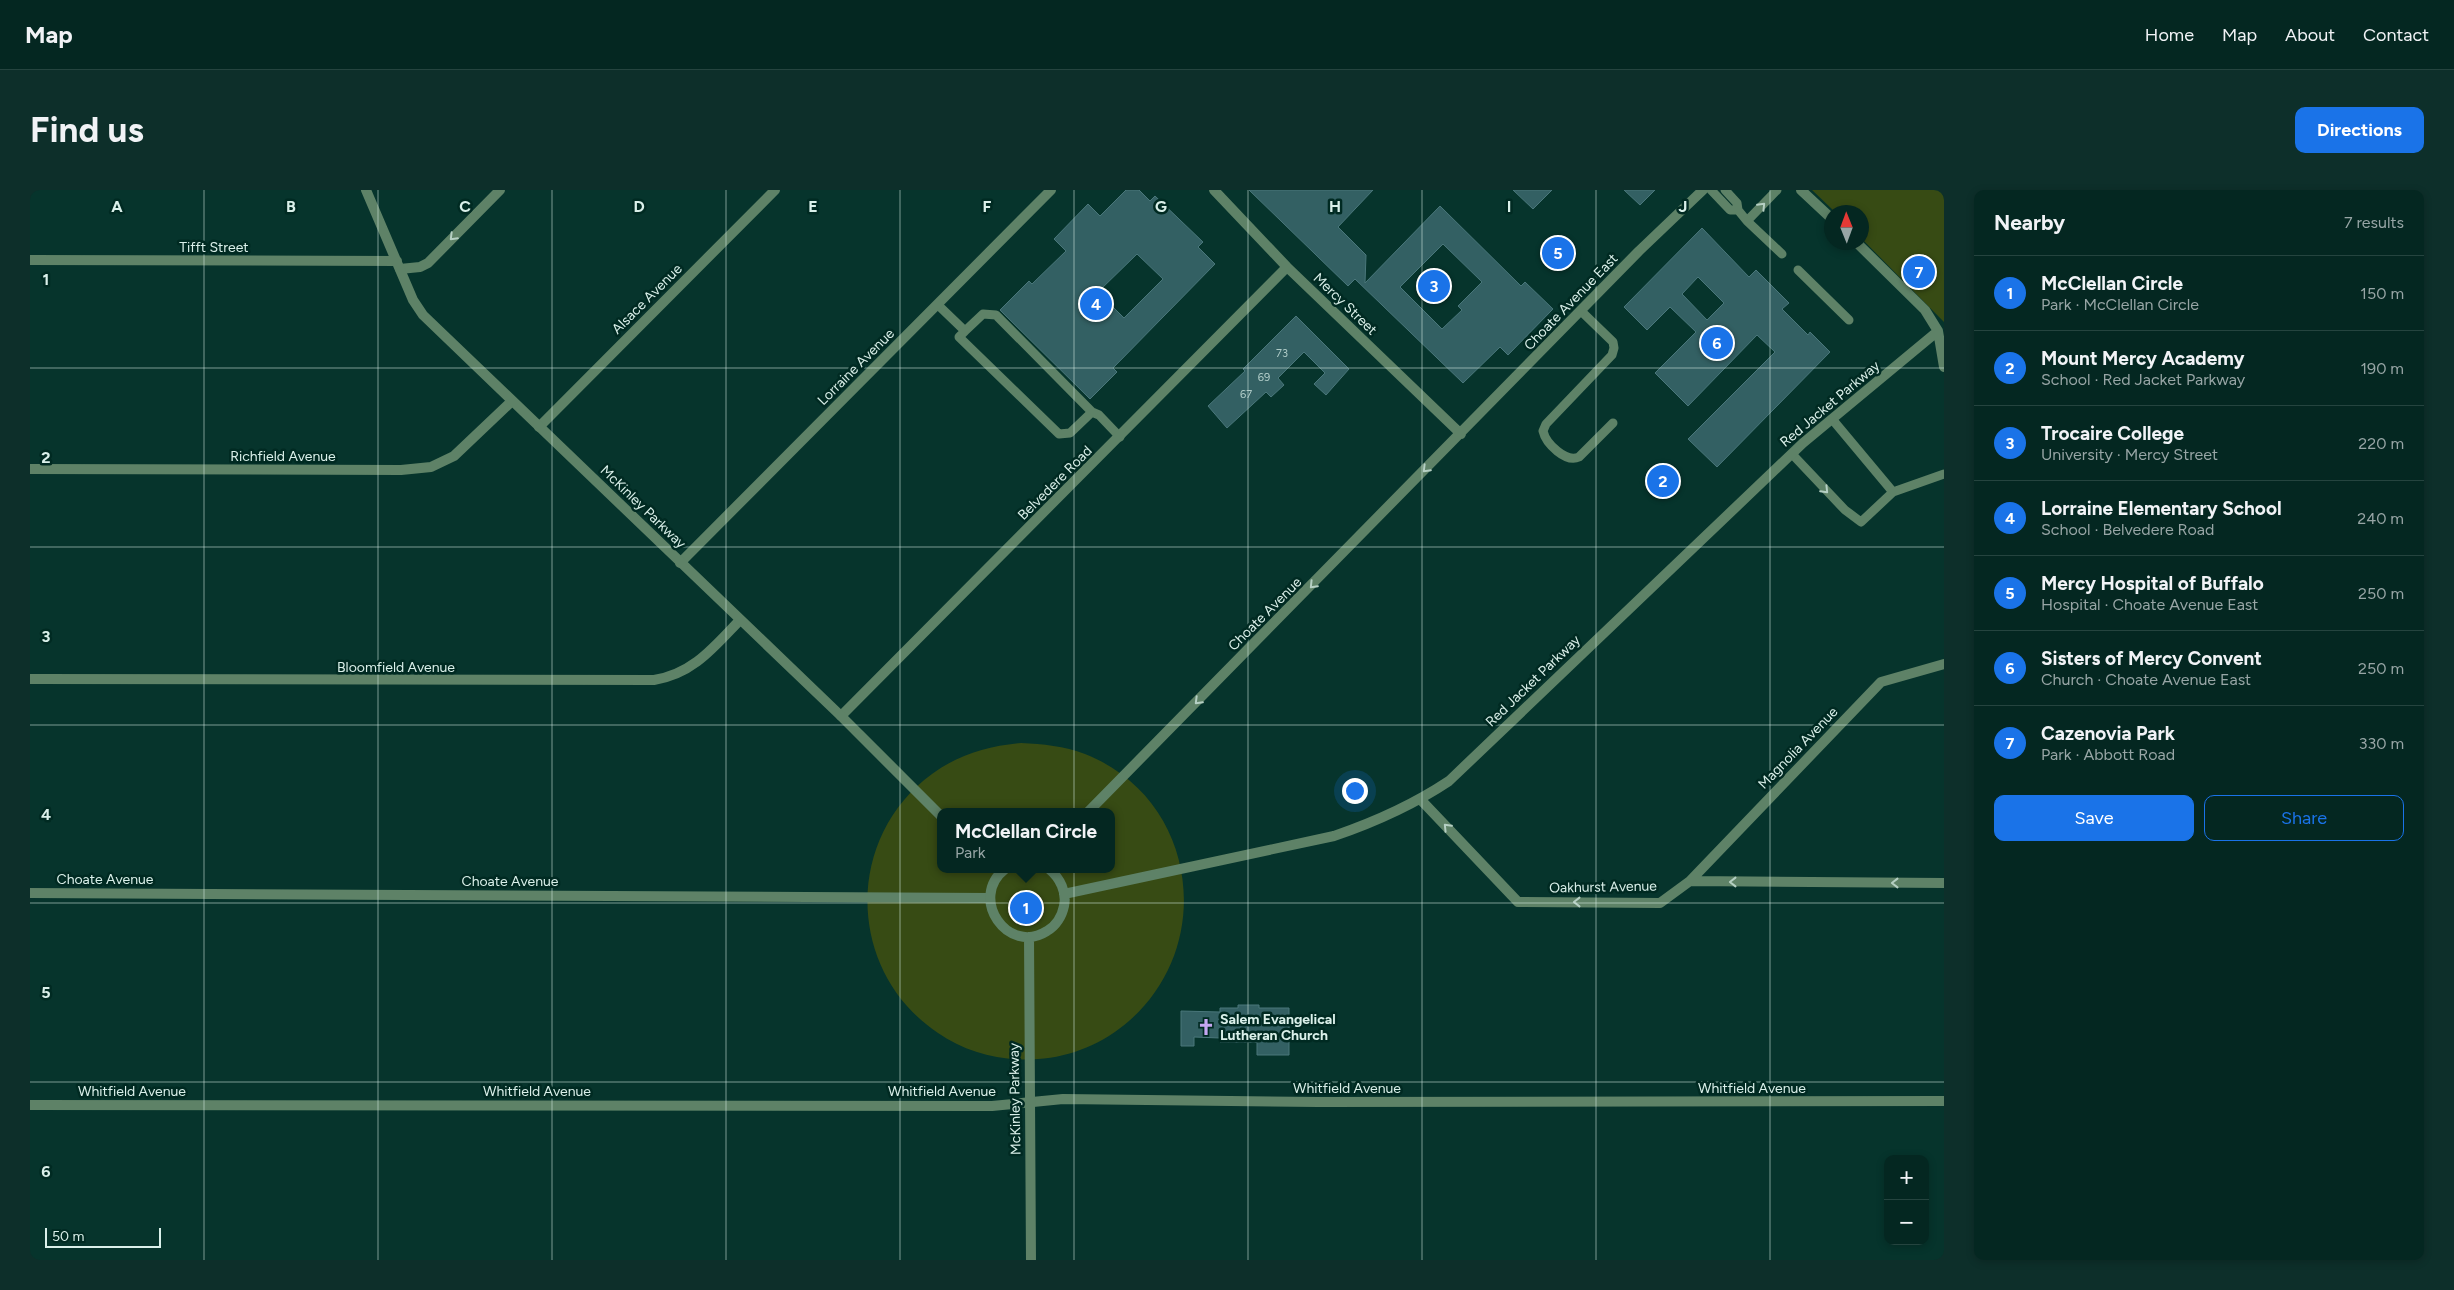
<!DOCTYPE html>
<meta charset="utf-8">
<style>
:root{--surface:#042721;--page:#0d2f2a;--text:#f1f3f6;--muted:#97a5a5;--line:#25443f;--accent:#1a73e8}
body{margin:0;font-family:Figtree,sans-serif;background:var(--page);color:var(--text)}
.controls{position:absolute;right:15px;bottom:15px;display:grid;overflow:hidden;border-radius:10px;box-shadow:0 2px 8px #0003}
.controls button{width:45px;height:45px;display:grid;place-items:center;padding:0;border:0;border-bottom:1px solid var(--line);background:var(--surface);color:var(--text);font:25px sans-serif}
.compass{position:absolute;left:1794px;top:15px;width:45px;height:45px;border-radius:50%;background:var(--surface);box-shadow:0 2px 8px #0003;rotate:359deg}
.scale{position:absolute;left:15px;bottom:12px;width:116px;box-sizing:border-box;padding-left:5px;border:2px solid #daf0ea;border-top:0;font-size:14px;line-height:18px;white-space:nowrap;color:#daf0ea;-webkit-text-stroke:4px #002a22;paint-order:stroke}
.you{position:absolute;left:1324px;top:600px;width:18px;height:18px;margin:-12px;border:4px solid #fff;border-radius:50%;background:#1a73e8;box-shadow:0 0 0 8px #1a73e833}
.badge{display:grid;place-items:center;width:32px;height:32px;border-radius:50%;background:var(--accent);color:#fff;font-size:16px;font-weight:700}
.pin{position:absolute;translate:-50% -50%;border:2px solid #fff;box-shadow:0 1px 5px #0006}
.popup{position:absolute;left:907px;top:618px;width:178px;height:65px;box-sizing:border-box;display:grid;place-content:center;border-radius:10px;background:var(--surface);filter:drop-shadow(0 1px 4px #0005);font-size:16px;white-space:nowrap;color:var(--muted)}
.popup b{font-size:19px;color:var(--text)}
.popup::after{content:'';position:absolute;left:50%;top:100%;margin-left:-10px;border:10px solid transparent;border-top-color:var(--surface)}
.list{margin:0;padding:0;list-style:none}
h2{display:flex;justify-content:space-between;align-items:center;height:65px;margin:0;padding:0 20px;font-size:21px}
h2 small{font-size:16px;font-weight:400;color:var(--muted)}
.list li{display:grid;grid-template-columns:32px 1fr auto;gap:15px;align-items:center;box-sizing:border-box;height:75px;padding:0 20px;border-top:1px solid var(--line)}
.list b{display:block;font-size:19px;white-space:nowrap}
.list p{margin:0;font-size:16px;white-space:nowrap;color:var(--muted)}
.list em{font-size:16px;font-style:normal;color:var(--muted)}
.actions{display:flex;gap:10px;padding:15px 20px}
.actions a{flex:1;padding:11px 0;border:1px solid var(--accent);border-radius:10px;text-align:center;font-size:18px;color:var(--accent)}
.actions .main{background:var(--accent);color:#fff}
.map{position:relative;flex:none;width:1914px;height:1070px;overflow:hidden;border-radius:10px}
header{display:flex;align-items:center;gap:30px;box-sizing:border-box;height:70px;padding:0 25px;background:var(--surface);border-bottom:1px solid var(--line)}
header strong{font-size:24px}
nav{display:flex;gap:28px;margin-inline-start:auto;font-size:18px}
.intro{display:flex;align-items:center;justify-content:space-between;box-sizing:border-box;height:120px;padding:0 30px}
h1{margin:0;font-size:35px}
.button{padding:12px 22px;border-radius:10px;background:var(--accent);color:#fff;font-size:18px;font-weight:700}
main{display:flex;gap:30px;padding:0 30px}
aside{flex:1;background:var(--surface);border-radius:10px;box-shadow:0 2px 8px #0003}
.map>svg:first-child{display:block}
.green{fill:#374b14;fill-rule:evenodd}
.building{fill:#336063;stroke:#4a777b;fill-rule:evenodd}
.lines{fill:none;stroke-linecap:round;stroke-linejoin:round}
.service{stroke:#5e8267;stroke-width:9}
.minor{stroke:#5e8267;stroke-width:10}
.tertiary{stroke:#5e8267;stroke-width:10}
.oneway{stroke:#b5cfc3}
.grid{fill:none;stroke:#daf0ea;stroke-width:1;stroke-opacity:0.55}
.labels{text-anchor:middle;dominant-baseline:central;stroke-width:5;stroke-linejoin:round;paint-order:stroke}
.number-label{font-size:11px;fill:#b0ccc8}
.street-label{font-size:14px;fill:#daf0ea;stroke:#002a22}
.poi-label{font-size:14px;font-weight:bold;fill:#daf0ea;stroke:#002a22;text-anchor:start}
.grid-label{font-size:16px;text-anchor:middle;font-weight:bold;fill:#daf0ea;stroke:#002a22;stroke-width:5;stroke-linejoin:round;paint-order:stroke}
</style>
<header>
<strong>Map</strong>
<nav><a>Home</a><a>Map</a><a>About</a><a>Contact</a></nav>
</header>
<div class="intro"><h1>Find us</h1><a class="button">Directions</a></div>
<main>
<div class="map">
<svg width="1914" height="1070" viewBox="0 0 1914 1070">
<rect width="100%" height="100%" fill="#06342c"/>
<path class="green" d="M 1782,0 L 1914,0 L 1914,132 L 1832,49 L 1832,22 L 1805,22 Z
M 991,553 C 1013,554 1034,556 1055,564 C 1167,608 1187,754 1099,831 C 1074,853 1041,867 1008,869 C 973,872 937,863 908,843 C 817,782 813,649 902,584 C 929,564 959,556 991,553 ZM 911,622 L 1081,622 L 1081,679 L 911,679 Z"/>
<path class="building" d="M 1096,0 L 1109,0 L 1120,11 L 1125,6 L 1173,52 L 1168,57 L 1185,74 L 1083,178 L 1087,182 L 1060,209 L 970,120 L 999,91 L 1002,94 L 1036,61 L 1024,49 L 1058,14 L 1070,26 ZM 1107,64 L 1133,89 L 1094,128 L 1068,102 Z
M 1219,0 L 1343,0 L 1308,37 L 1336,65 L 1335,93 L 1410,16 L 1491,96 L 1495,92 L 1523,119 L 1478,165 L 1470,157 L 1433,193 L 1325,89 L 1318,96 ZM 1413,54 L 1452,92 L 1428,116 L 1432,120 L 1412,139 L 1370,97 Z
M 1483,0 L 1522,0 L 1503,19 Z
M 1594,0 L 1625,0 L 1610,15 Z
M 1672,38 L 1719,87 L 1726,80 L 1759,113 L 1752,119 L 1778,145 L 1780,142 L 1800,162 L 1687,277 L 1658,249 L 1745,162 L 1727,145 L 1658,216 L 1625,183 L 1666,142 L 1640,117 L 1617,140 L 1594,117 ZM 1668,87 L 1694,113 L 1677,130 L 1652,104 Z
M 1266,126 L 1319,179 L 1296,205 L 1284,194 L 1295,183 L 1274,162 L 1248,188 L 1254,195 L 1241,207 L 1236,202 L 1197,238 L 1178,216 L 1215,181 L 1213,179 Z
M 1208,815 L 1229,815 L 1229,818 L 1259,818 L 1259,865 L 1227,865 L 1227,852 L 1190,852 L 1190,848 L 1164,847 L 1164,856 L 1151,856 L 1151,821 L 1190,822 L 1190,818 L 1208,818 Z"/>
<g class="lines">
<path class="service" d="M 1681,0 L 1700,20 L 1708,20
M 1695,0 L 1707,13 L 1708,20 L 1717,31 L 1752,64
M 1717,31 L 1747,0
M 1768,80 L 1819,130
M 908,115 L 935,141 L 929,147 L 1029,244 L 1040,243 L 1062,222 L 1069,225 L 1090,247
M 1551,121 L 1583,152 L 1584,158 L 1582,165 L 1516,234 L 1513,241 C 1516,254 1536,273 1549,267 L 1583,233
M 935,141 L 953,124 L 966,125 L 1062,222
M 1762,264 L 1815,320 L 1831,332 L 1863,302 L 1802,229
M 1863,302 L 1914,284"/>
<path class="minor" d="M 1184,0 L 1257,77 L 1431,244
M 370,79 L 390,77 L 398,73 L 470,0
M 509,237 L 745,0
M 0,279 L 371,280 L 401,277 L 424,266 L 482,211
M 650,373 L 1021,0
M 0,489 L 624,490 C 663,484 684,457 710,430
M 811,526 L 1257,77
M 1391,610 L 1488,712 L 1630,713 L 1660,691 L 1914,693
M 1058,622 L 1609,61 L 1673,0
M 1660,691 L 1851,492 L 1914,474
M 0,703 L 960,708
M 0,915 L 962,916 L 1033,909 L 1288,912 L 1914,911"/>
<path class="tertiary" d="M 336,0 L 383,110 L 393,125 L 811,526 L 911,626
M 1771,0 L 1802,29
M 1826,52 L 1895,120 L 1908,141 L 1914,177
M 0,70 L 367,71
M 975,679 C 938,708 978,766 1017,741 C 1026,736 1032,726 1034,716 C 1037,702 1030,688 1019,679
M 1034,704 L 1304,646 C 1345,632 1383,615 1419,591 L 1773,253 L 1908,141
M 999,747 L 1001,1070"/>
</g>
<defs><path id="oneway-chevron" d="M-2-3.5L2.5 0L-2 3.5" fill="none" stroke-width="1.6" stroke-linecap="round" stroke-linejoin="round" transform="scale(1.25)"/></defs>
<g class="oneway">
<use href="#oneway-chevron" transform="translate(1732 16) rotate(-46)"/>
<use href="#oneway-chevron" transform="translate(423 47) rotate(135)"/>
<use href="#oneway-chevron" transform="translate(1396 279) rotate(134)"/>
<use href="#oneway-chevron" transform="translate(1795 300) rotate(46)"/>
<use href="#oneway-chevron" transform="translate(1283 395) rotate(134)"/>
<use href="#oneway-chevron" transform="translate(1168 511) rotate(135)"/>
<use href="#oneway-chevron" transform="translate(1417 637) rotate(-134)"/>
<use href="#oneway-chevron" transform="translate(1703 692) rotate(-180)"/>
<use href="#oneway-chevron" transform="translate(1865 693) rotate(-180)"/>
<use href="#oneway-chevron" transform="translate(1547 712) rotate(-180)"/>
</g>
<path class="grid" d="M 174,0 L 174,1070M 348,0 L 348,1070M 522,0 L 522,1070M 696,0 L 696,1070M 870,0 L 870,1070M 1044,0 L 1044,1070M 1218,0 L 1218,1070M 1392,0 L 1392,1070M 1566,0 L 1566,1070M 1740,0 L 1740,1070M 0,178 L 1914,178M 0,357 L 1914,357M 0,535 L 1914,535M 0,713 L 1914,713M 0,892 L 1914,892"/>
<defs>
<g id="church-bare" transform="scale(1.35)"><path d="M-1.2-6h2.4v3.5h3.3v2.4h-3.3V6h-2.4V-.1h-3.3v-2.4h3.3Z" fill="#c5a7f1" stroke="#002a22" stroke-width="2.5" paint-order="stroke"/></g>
</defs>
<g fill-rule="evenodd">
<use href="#church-bare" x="1176" y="837"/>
</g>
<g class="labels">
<g class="number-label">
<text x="1252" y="163">73</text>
<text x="1234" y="187">69</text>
<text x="1216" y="204">67</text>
</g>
<g class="street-label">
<text x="184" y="57">Tifft Street</text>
<text transform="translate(617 109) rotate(-45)">Alsace Avenue</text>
<text transform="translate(1541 112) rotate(-46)">Choate Avenue East</text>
<text transform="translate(1315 114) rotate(44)">Mercy Street</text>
<text transform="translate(826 177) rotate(-45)">Lorraine Avenue</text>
<text transform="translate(1800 214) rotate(-40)">Red Jacket Parkway</text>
<text x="253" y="266">Richfield Avenue</text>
<text transform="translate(1025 293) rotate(-45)">Belvedere Road</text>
<text transform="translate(613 317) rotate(44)">McKinley Parkway</text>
<text transform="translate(1235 424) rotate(-45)">Choate Avenue</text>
<text x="366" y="477">Bloomfield Avenue</text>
<text transform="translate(1503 491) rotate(-44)">Red Jacket Parkway</text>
<text transform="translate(1768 558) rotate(-46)">Magnolia Avenue</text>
<text x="75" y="689">Choate Avenue</text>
<text x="480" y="691">Choate Avenue</text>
<text transform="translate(1573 697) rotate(-1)">Oakhurst Avenue</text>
<text x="1317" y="898">Whitfield Avenue</text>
<text x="1722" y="898">Whitfield Avenue</text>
<text x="102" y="901">Whitfield Avenue</text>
<text x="507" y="901">Whitfield Avenue</text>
<text x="912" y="901">Whitfield Avenue</text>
<text transform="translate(985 909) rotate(-91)">McKinley Parkway</text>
</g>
<g class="poi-label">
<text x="1190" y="829">Salem Evangelical<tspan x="1190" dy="16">Lutheran Church</tspan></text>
</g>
</g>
<g class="grid-label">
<text x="87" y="22">A</text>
<text x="261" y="22">B</text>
<text x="435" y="22">C</text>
<text x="609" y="22">D</text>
<text x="783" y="22">E</text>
<text x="957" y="22">F</text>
<text x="1131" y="22">G</text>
<text x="1305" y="22">H</text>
<text x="1479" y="22">I</text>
<text x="1653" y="22">J</text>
<text x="16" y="95">1</text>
<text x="16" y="273">2</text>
<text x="16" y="452">3</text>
<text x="16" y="630">4</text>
<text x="16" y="808">5</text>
<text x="16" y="987">6</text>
</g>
</svg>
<div class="controls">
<button>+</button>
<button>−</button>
</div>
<svg class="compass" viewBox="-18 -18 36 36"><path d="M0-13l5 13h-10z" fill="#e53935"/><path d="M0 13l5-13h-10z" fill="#97a5a5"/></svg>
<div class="scale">50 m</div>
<div class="you"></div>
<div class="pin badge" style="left:996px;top:718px">1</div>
<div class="popup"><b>McClellan Circle</b>Park</div>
<div class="pin badge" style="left:1633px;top:291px">2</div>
<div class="pin badge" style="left:1404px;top:96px">3</div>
<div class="pin badge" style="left:1066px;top:114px">4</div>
<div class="pin badge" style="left:1528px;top:63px">5</div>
<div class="pin badge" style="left:1687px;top:153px">6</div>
<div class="pin badge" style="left:1889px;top:82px">7</div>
</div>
<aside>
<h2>Nearby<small>7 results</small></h2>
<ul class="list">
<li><span class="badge">1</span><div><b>McClellan Circle</b><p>Park · McClellan Circle</p></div><em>150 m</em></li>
<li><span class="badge">2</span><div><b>Mount Mercy Academy</b><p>School · Red Jacket Parkway</p></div><em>190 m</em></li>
<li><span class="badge">3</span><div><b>Trocaire College</b><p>University · Mercy Street</p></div><em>220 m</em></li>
<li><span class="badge">4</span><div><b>Lorraine Elementary School</b><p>School · Belvedere Road</p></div><em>240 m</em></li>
<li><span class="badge">5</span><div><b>Mercy Hospital of Buffalo</b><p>Hospital · Choate Avenue East</p></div><em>250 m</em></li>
<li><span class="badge">6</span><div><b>Sisters of Mercy Convent</b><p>Church · Choate Avenue East</p></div><em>250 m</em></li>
<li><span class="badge">7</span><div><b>Cazenovia Park</b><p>Park · Abbott Road</p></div><em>330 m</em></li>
</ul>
<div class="actions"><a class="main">Save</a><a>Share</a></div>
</aside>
</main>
